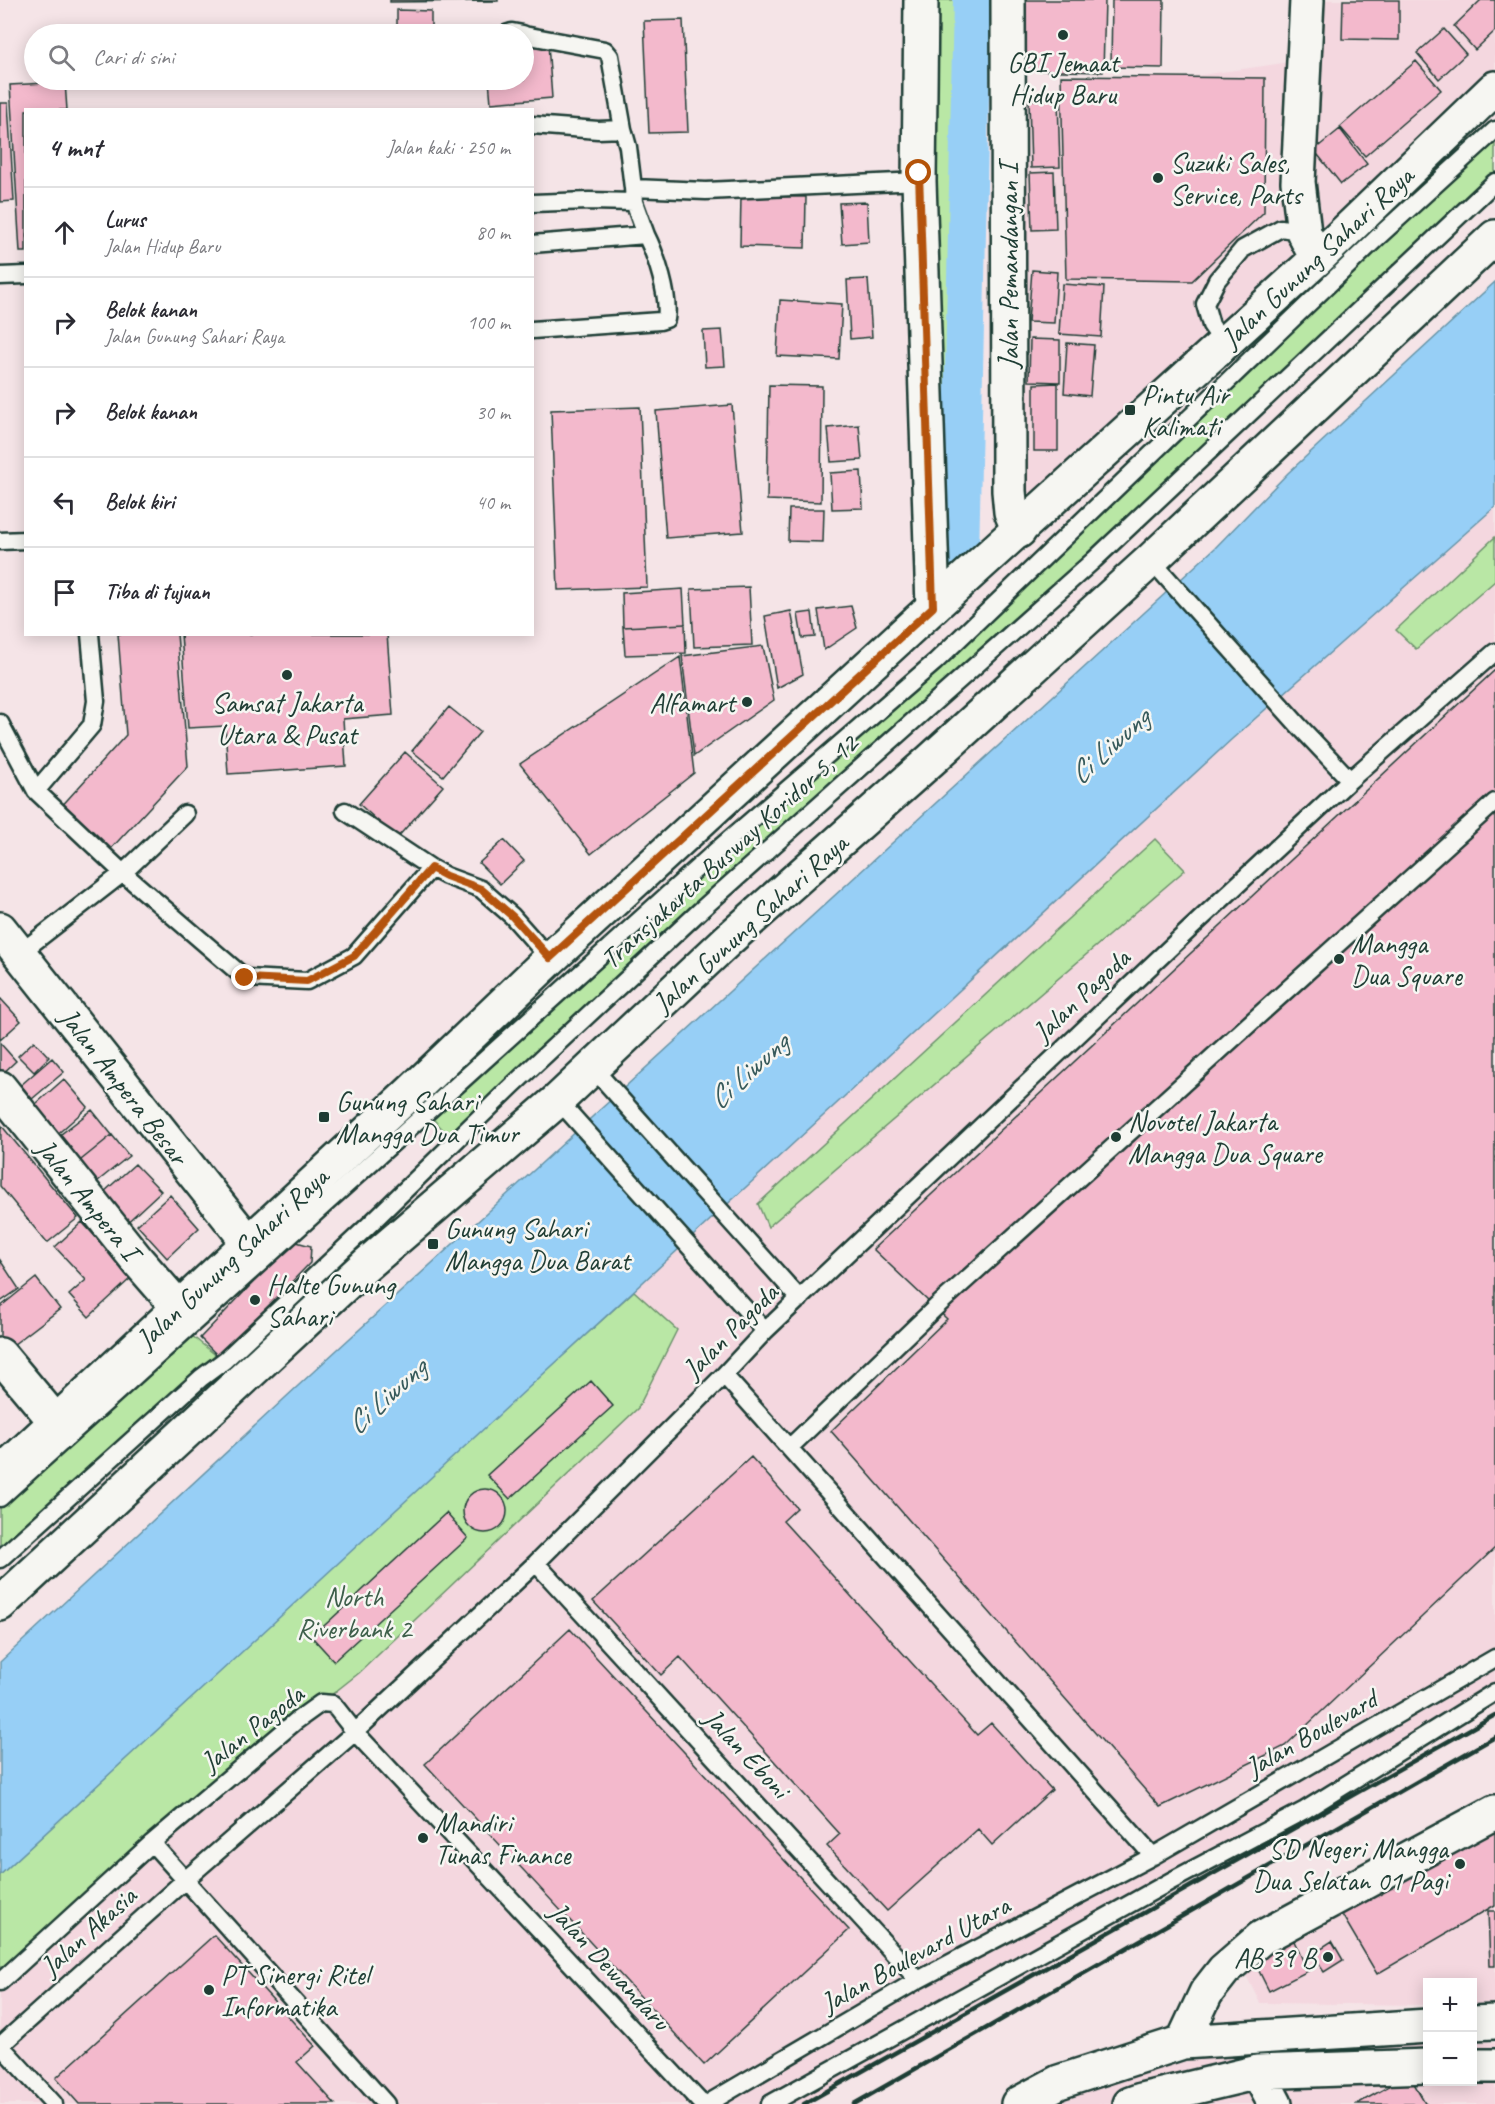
<!DOCTYPE html>
<html lang="id">
<meta charset="utf-8">
<style>
:root{--surface:#fff;--page:#f7f7f7;--text:#2b2b33;--muted:#7c7c81;--line:#e1e1e2}
body{margin:0;font-family:Caveat,sans-serif;background:var(--page);color:var(--text)}
.controls{position:absolute;right:18px;bottom:18px;display:grid;overflow:hidden;border-radius:0px;box-shadow:0 3px 15px #0003}
.controls button{width:54px;height:54px;display:grid;place-items:center;padding:0;border:0;border-bottom:2px solid var(--line);background:var(--surface);color:var(--text);font:30px sans-serif}
.stop{position:absolute;width:18px;height:18px;margin:-14px;border:4px solid #b45309;border-radius:50%;background:#fff}
.stop.end{background:#b45309;border-color:#fff;box-shadow:0 2px 6px #0008}
.list{margin:0;padding:0;list-style:none}
h2{display:flex;justify-content:space-between;align-items:center;height:78px;margin:0;padding:0 24px;font-size:26px}
h2 small{font-size:20px;font-weight:400;color:var(--muted)}
.list li{display:grid;grid-template-columns:39px 1fr auto;gap:18px;align-items:center;box-sizing:border-box;height:90px;padding:0 24px;border-top:2px solid var(--line)}
.list b{display:block;font-size:22px;white-space:nowrap}
.list p{margin:0;font-size:20px;white-space:nowrap;color:var(--muted)}
.list em{font-size:20px;font-style:normal;color:var(--muted)}
.icon{flex:none;width:33px;height:33px;fill:none;stroke:currentColor;stroke-width:2;stroke-linecap:round;stroke-linejoin:round}
.map{position:relative;flex:none;width:1495px;height:2104px;overflow:hidden}
.search{position:absolute;background:var(--surface);box-shadow:0 3px 15px #0003;left:24px;top:24px;width:510px;height:66px;display:flex;align-items:center;gap:15px;box-sizing:border-box;padding:0 21px;border-radius:33px;color:var(--muted);font-size:22px}
.panel{position:absolute;background:var(--surface);box-shadow:0 3px 15px #0003;left:24px;top:108px;width:510px;height:528px;border-radius:0px}
.map>svg:first-child{display:block}
.built{fill:#f4d7df}
.green{fill:#b9e7a5;stroke:#6c926c;stroke-width:1.5}
.water{fill:#97cff6;stroke:#6795a8;stroke-width:1.5}
.lines{fill:none;stroke-linecap:round;stroke-linejoin:round}
.canal{stroke:#97cff6;stroke-width:38}
.building{fill:#f3b9cc;stroke:#1f3d34;stroke-width:1.5}
.lane-casing{stroke:#1f3d34;stroke-width:21}
.street-casing{stroke:#1f3d34;stroke-width:38}
.secondary-casing{stroke:#1f3d34;stroke-width:38}
.primary-casing{stroke:#1f3d34;stroke-width:38}
.lane{stroke:#f6f6f2;stroke-width:16}
.street{stroke:#f6f6f2;stroke-width:33}
.secondary{stroke:#f6f6f2;stroke-width:33}
.primary{stroke:#f6f6f2;stroke-width:33}
.rail{stroke:#1f3d34;stroke-width:4.5}
.route{stroke:#b45309;stroke-width:8}
.poi-dot{fill:#1f3d34;stroke:#f6f6f2;stroke-width:2}
.labels{text-anchor:middle;dominant-baseline:central;stroke-width:5;stroke-linejoin:round;paint-order:stroke}
.poi-label{font-size:28px;fill:#1f3d34;stroke:#f6f6f2;text-anchor:start}
.street-label{font-size:28px;fill:#1f3d34;stroke:#f6f6f2}
.park-label{font-size:28px;fill:#3e5f4b;stroke:#f6f6f2}
.water-label{font-size:30px;font-style:italic;fill:#375a5b;stroke:#f6f6f2}
</style>
<div class="map">
<svg width="1495" height="2104" viewBox="0 0 1495 2104">
<rect width="100%" height="100%" fill="#f5e4e7"/>
<filter id="ink" filterUnits="userSpaceOnUse"><feTurbulence type="fractalNoise" baseFrequency=".0167" numOctaves="2"/><feDisplacementMap in="SourceGraphic" scale="12" xChannelSelector="R" yChannelSelector="G"/><feConvolveMatrix kernelMatrix="1 2 1 2 8 2 1 2 1" color-interpolation-filters="sRGB"/></filter>
<g filter="url(#ink)">
<path class="built" d="M 1308,0 L 1495,0 L 1495,90 L 1019,531 L 1008,103 L 1304,60 Z
M 1495,507 L 1495,1705 L 802,2104 L 0,2104 L 0,1875 L 1232,739 Z
M 1495,1812 L 1495,2007 L 1473,2006 L 1472,1982 L 1428,1982 L 1427,2005 L 1260,2003 L 1239,1961 Z
M 1427,2039 L 1428,2082 L 1472,2082 L 1473,2041 L 1495,2043 L 1495,2104 L 1037,2104 L 1107,2064 Z"/>
<path class="green" d="M 919,0 L 972,0 L 961,584 L 933,607 Z
M 1495,130 L 1495,182 L 454,1142 L 427,1112 L 892,700 Z
M 1495,537 L 1495,581 L 1416,649 L 1396,630 Z
M 1155,839 L 1185,870 L 768,1227 L 758,1204 Z
M 634,1291 L 677,1330 L 638,1408 L 359,1673 L 321,1703 L 0,1981 L 0,1875 L 435,1472 Z
M 186,1331 L 218,1357 L 0,1560 L 0,1498 Z"/>
<path class="water" d="M 1495,282 L 1495,507 L 1232,739 L 0,1875 L 0,1662 L 326,1360 L 1215,548 L 1288,473 Z"/>
<g class="lines">
<path class="canal" d="M 960,556 L 972,0"/>
</g>
<path class="building" d="M 390,0 L 498,0 L 498,1 L 390,2 Z
M 1024,0 L 1105,0 L 1103,72 L 1022,70 Z
M 1112,0 L 1164,0 L 1163,68 L 1111,67 Z
M 1343,0 L 1399,0 L 1399,40 L 1342,39 Z
M 1481,0 L 1495,0 L 1495,31 L 1475,50 L 1454,26 Z
M 397,10 L 431,11 L 431,34 L 397,34 Z
M 683,20 L 688,132 L 649,133 L 644,21 Z
M 1444,29 L 1466,54 L 1439,79 L 1417,53 Z
M 548,44 L 552,98 L 491,103 L 489,80 L 524,80 L 524,46 Z
M 1416,61 L 1441,90 L 1365,156 L 1340,127 Z
M 1061,76 L 1265,78 L 1264,212 L 1192,281 L 1066,279 Z
M 65,82 L 67,110 L 26,110 L 26,252 L 20,252 L 10,85 Z
M 1058,99 L 1060,167 L 1031,168 L 1029,100 Z
M 0,103 L 8,103 L 14,201 L 0,202 Z
M 1340,129 L 1367,164 L 1341,184 L 1314,150 Z
M 1054,172 L 1056,229 L 1032,230 L 1030,173 Z
M 741,196 L 806,197 L 805,248 L 740,246 Z
M 867,202 L 869,242 L 842,244 L 839,203 Z
M 1032,270 L 1057,272 L 1054,323 L 1028,322 Z
M 868,279 L 872,337 L 850,339 L 847,280 Z
M 1062,284 L 1104,287 L 1101,337 L 1059,334 Z
M 780,300 L 842,304 L 839,359 L 777,356 Z
M 722,330 L 725,366 L 705,367 L 703,331 Z
M 1030,339 L 1060,340 L 1060,382 L 1029,381 Z
M 1067,343 L 1094,345 L 1090,396 L 1064,393 Z
M 1058,383 L 1058,451 L 1034,451 L 1034,384 Z
M 769,385 L 822,386 L 821,502 L 767,500 Z
M 732,405 L 743,532 L 666,538 L 656,411 Z
M 640,407 L 647,587 L 558,590 L 551,410 Z
M 859,425 L 862,460 L 831,462 L 828,428 Z
M 861,471 L 863,508 L 832,509 L 830,473 Z
M 789,509 L 824,509 L 823,542 L 788,541 Z
M 749,587 L 752,645 L 694,647 L 691,589 Z
M 683,589 L 685,624 L 623,627 L 622,593 Z
M 851,606 L 857,628 L 824,650 L 818,610 Z
M 791,611 L 803,674 L 777,688 L 765,616 Z
M 812,612 L 815,637 L 802,638 L 798,614 Z
M 685,624 L 686,653 L 625,655 L 623,627 Z
M 118,634 L 177,634 L 188,766 L 107,853 L 59,809 L 126,735 Z
M 181,634 L 387,634 L 393,715 L 343,719 L 346,766 L 228,774 L 225,726 L 188,728 Z
M 763,646 L 774,700 L 694,756 L 682,656 Z
M 680,657 L 694,773 L 591,854 L 520,764 Z
M 1495,670 L 1495,1548 L 1285,1746 L 1160,1807 L 831,1431 L 947,1319 L 873,1249 Z
M 449,707 L 480,732 L 443,776 L 412,751 Z
M 405,752 L 443,786 L 397,838 L 359,804 Z
M 504,840 L 524,861 L 500,884 L 479,863 Z
M 0,998 L 21,1021 L 0,1040 Z
M 34,1041 L 49,1057 L 34,1072 L 18,1056 Z
M 0,1043 L 16,1061 L 0,1076 Z
M 52,1058 L 64,1072 L 32,1099 L 21,1085 Z
M 64,1079 L 88,1107 L 53,1138 L 29,1110 Z
M 92,1110 L 112,1135 L 71,1168 L 51,1142 Z
M 1,1125 L 78,1218 L 47,1243 L 0,1186 Z
M 112,1135 L 129,1156 L 88,1189 L 71,1168 Z
M 135,1164 L 161,1191 L 120,1229 L 94,1201 Z
M 170,1195 L 199,1228 L 167,1258 L 137,1225 Z
M 82,1222 L 132,1277 L 89,1317 L 69,1295 L 86,1280 L 55,1247 Z
M 293,1241 L 311,1246 L 310,1263 L 219,1357 L 200,1338 Z
M 0,1260 L 19,1289 L 0,1302 Z
M 36,1278 L 60,1309 L 5,1351 L 0,1344 L 0,1307 Z
M 591,1381 L 613,1406 L 510,1499 L 487,1475 Z
M 751,1457 L 797,1508 L 783,1521 L 977,1735 L 991,1723 L 1052,1790 L 992,1845 L 978,1829 L 887,1911 L 827,1846 L 840,1834 L 680,1657 L 661,1675 L 593,1601 Z
M463 1511a22 22 0 1 1 44 0a22 22 0 1 1-44 0Z
M 446,1513 L 468,1538 L 334,1661 L 312,1637 Z
M 570,1629 L 849,1930 L 704,2065 L 425,1764 Z
M 1495,1823 L 1495,1905 L 1377,1974 L 1341,1913 Z
M 1488,1911 L 1495,1911 L 1495,1966 L 1490,1966 Z
M 214,1935 L 315,2046 L 297,2062 L 335,2104 L 79,2104 L 56,2078 Z
M 1293,1939 L 1308,1971 L 1269,1991 L 1253,1959 Z
M 1332,1941 L 1343,1960 L 1324,1972 L 1312,1954 Z
M 1409,2075 L 1426,2104 L 1357,2104 Z"/>
<g class="lines">
<g class="lane-casing">
<path id="lane" d="M 506,34 L 512,32 L 523,34
M 524,35 L 605,50 L 610,56 L 623,129
M 532,125 L 598,130 L 623,129 L 628,147 L 633,188 L 706,191 L 919,181
M 634,202 L 646,235
M 532,203 L 589,201 L 634,202 L 633,188
M 532,244 L 646,235 C 656,255 670,297 666,319 L 660,321 L 532,330
M 0,276 L 26,275
M 1224,344 L 1211,325 L 1205,304 L 1217,280 L 1243,249 L 1281,228 L 1293,230 L 1301,245
M 0,541 L 26,540
M 1151,560 L 1299,726 L 1350,780
M 0,723 L 36,791 L 123,873 L 245,978 L 307,981 L 354,956 L 431,868
M 36,791 L 92,725 L 96,701 L 90,634
M 345,811 L 431,868 L 446,876 L 481,889 L 512,916 L 550,959
M 20,953 L 123,873 L 185,814
M 592,1067 L 800,1299
M 558,1100 L 765,1331
M 724,1375 L 1153,1856
M 789,1448 L 936,1307 L 1495,802
M 0,1498 L 717,850 L 935,662 L 1379,236 L 1495,130
M 0,1559 L 201,1378 L 225,1360 L 368,1226 L 513,1085 L 702,909 L 1094,560 L 1495,182
M 536,1563 L 918,1980
M 152,1843 L 386,2104
M 0,1982 L 152,1843 L 296,1721 L 321,1703 L 333,1704 L 355,1732 L 702,2104
M 0,2045 L 54,2104
M 0,2046 L 185,1880 L 355,1732 L 536,1563 L 724,1375 L 765,1331 L 1192,927 L 1350,780 L 1495,652
M 707,2104 L 918,1980 L 1153,1856 L 1495,1658
M 770,2104 L 1171,1881 L 1305,1810 L 1495,1692"/>
</g>
<g class="street-casing">
<path id="street" d="M 1008,0 L 1009,491 L 1011,512 L 1019,531
M 1307,0 L 1298,182 L 1304,233 L 1317,259
M 0,1088 L 138,1261 L 179,1308
M 0,1355 L 56,1422
M 1472,2023 L 1495,2022
M 1183,2042 L 1206,1993 L 1224,1970 L 1261,1938 L 1495,1812
M 1472,2066 L 1495,2066
M 1258,2072 L 1275,2104
M 1018,2104 L 1059,2082 L 1183,2042 L 1428,2026
M 1130,2104 L 1141,2100 L 1258,2072 L 1428,2066"/>
</g>
<g class="secondary-casing">
<path id="secondary" d="M 921,0 L 919,181 L 933,607
M 0,929 L 249,1243"/>
</g>
<g class="primary-casing">
<path id="primary" d="M 0,1474 L 411,1092 L 550,959 L 933,607 L 1317,259 L 1495,88
M 0,1604 L 366,1265 L 558,1100 L 729,939 L 931,760 L 1151,560 L 1495,237"/>
</g>
<use href="#lane" class="lane"/>
<use href="#street" class="street"/>
<use href="#secondary" class="secondary"/>
<use href="#primary" class="primary"/>
<path class="rail" d="M 804,2104 L 1495,1715
M 854,2104 L 1495,1737"/>
</g>
</g>
<g class="lines" filter="url(#ink)">
<path class="route" d="M 245,978 L 307,981 L 354,956 L 431,868 L 446,876 L 481,889 L 512,916 L 550,958 L 933,607 L 919,173"/>
</g>
<g class="poi-dot">
<circle cx="1063" cy="35" r="6"/>
<circle cx="1158" cy="178" r="6"/>
<rect x="1124" y="404" width="12" height="12" rx="3"/>
<circle cx="287" cy="675" r="6"/>
<circle cx="747" cy="702" r="6"/>
<circle cx="1339" cy="959" r="6"/>
<rect x="318" y="1111" width="12" height="12" rx="3"/>
<circle cx="1116" cy="1137" r="6"/>
<rect x="427" y="1238" width="12" height="12" rx="3"/>
<circle cx="255" cy="1300" r="6"/>
<circle cx="423" cy="1838" r="6"/>
<circle cx="1460" cy="1864" r="6"/>
<circle cx="1328" cy="1957" r="6"/>
<circle cx="209" cy="1990" r="6"/>
</g>
<g class="labels">
<g class="poi-label">
<text x="1063" y="62" text-anchor="middle">GBI Jemaat<tspan x="1063" dy="32">Hidup Baru</tspan></text>
<text x="1170" y="162">Suzuki Sales,<tspan x="1170" dy="32">Service, Parts</tspan></text>
<text x="1142" y="394">Pintu Air<tspan x="1142" dy="32">Kalimati</tspan></text>
<text x="287" y="702" text-anchor="middle">Samsat Jakarta<tspan x="287" dy="32">Utara &amp; Pusat</tspan></text>
<text x="735" y="702" text-anchor="end">Alfamart</text>
<text x="1351" y="943">Mangga<tspan x="1351" dy="32">Dua Square</tspan></text>
<text x="336" y="1101">Gunung Sahari<tspan x="336" dy="32">Mangga Dua Timur</tspan></text>
<text x="1128" y="1121">Novotel Jakarta<tspan x="1128" dy="32">Mangga Dua Square</tspan></text>
<text x="445" y="1228">Gunung Sahari<tspan x="445" dy="32">Mangga Dua Barat</tspan></text>
<text x="267" y="1284">Halte Gunung<tspan x="267" dy="32">Sahari</tspan></text>
<text x="435" y="1822">Mandiri<tspan x="435" dy="32">Tunas Finance</tspan></text>
<text x="1448" y="1848" text-anchor="end">SD Negeri Mangga<tspan x="1448" dy="32">Dua Selatan 01 Pagi</tspan></text>
<text x="1316" y="1957" text-anchor="end">AB 39 B</text>
<text x="221" y="1974">PT Sinergi Ritel<tspan x="221" dy="32">Informatika</tspan></text>
</g>
<g class="street-label">
<text transform="translate(1317 257) rotate(-43)">Jalan Gunung Sahari Raya</text>
<text transform="translate(1008 266) rotate(-90)">Jalan Pemandangan I</text>
<text transform="translate(729 851) rotate(-42)">Transjakarta Busway Koridor 5, 12</text>
<text transform="translate(750 923) rotate(-42)">Jalan Gunung Sahari Raya</text>
<text transform="translate(1081 995) rotate(-43)">Jalan Pagoda</text>
<text transform="translate(124 1086) rotate(52)">Jalan Ampera Besar</text>
<text transform="translate(88 1199) rotate(51)">Jalan Ampera I</text>
<text transform="translate(232 1258) rotate(-43)">Jalan Gunung Sahari Raya</text>
<text transform="translate(730 1331) rotate(-45)">Jalan Pagoda</text>
<text transform="translate(252 1728) rotate(-38)">Jalan Pagoda</text>
<text transform="translate(1311 1733) rotate(-30)">Jalan Boulevard</text>
<text transform="translate(747 1753) rotate(47)">Jalan Eboni</text>
<text transform="translate(88 1931) rotate(-42)">Jalan Akasia</text>
<text transform="translate(915 1954) rotate(-29)">Jalan Boulevard Utara</text>
<text transform="translate(610 1966) rotate(47)">Jalan Dewandaru</text>
</g>
<g class="park-label">
<text x="354" y="1596">North<tspan x="354" dy="32">Riverbank 2</tspan></text>
</g>
<g class="water-label">
<text transform="translate(1109 746) rotate(-42)">Ci Liwung</text>
<text transform="translate(748 1071) rotate(-42)">Ci Liwung</text>
<text transform="translate(386 1396) rotate(-42)">Ci Liwung</text>
</g>
</g>
</svg>
<div class="controls">
<button>+</button>
<button>−</button>
</div>
<div class="stop" style="left:919px;top:173px"></div>
<div class="stop end" style="left:245px;top:978px"></div>
<div class="search"><svg class="icon" aria-label="search" viewBox="0 0 24 24"><circle cx="10" cy="10" r="6"/><path d="M15 15l6 6"/></svg>Cari di sini</div>
<section class="panel">
<h2>4 mnt<small>Jalan kaki · 250 m</small></h2>
<ul class="list">
<li><svg class="icon" aria-label="ahead" viewBox="0 0 24 24"><path d="M12 20V5M6 11l6-6 6 6"/></svg><div><b>Lurus</b><p>Jalan Hidup Baru</p></div><em>80 m</em></li>
<li><svg class="icon" aria-label="right" viewBox="0 0 24 24"><path d="M7 20v-9h11M14 6l5 5-5 5"/></svg><div><b>Belok kanan</b><p>Jalan Gunung Sahari Raya</p></div><em>100 m</em></li>
<li><svg class="icon" aria-label="right" viewBox="0 0 24 24"><path d="M7 20v-9h11M14 6l5 5-5 5"/></svg><div><b>Belok kanan</b></div><em>30 m</em></li>
<li><svg class="icon" aria-label="left" viewBox="0 0 24 24"><path d="M17 20v-9H6M10 6l-5 5 5 5"/></svg><div><b>Belok kiri</b></div><em>40 m</em></li>
<li><svg class="icon" aria-label="arrive" viewBox="0 0 24 24"><path d="M6 21V4h12l-3 4 3 4H6"/></svg><div><b>Tiba di tujuan</b></div></li>
</ul>
</section>
</div>
